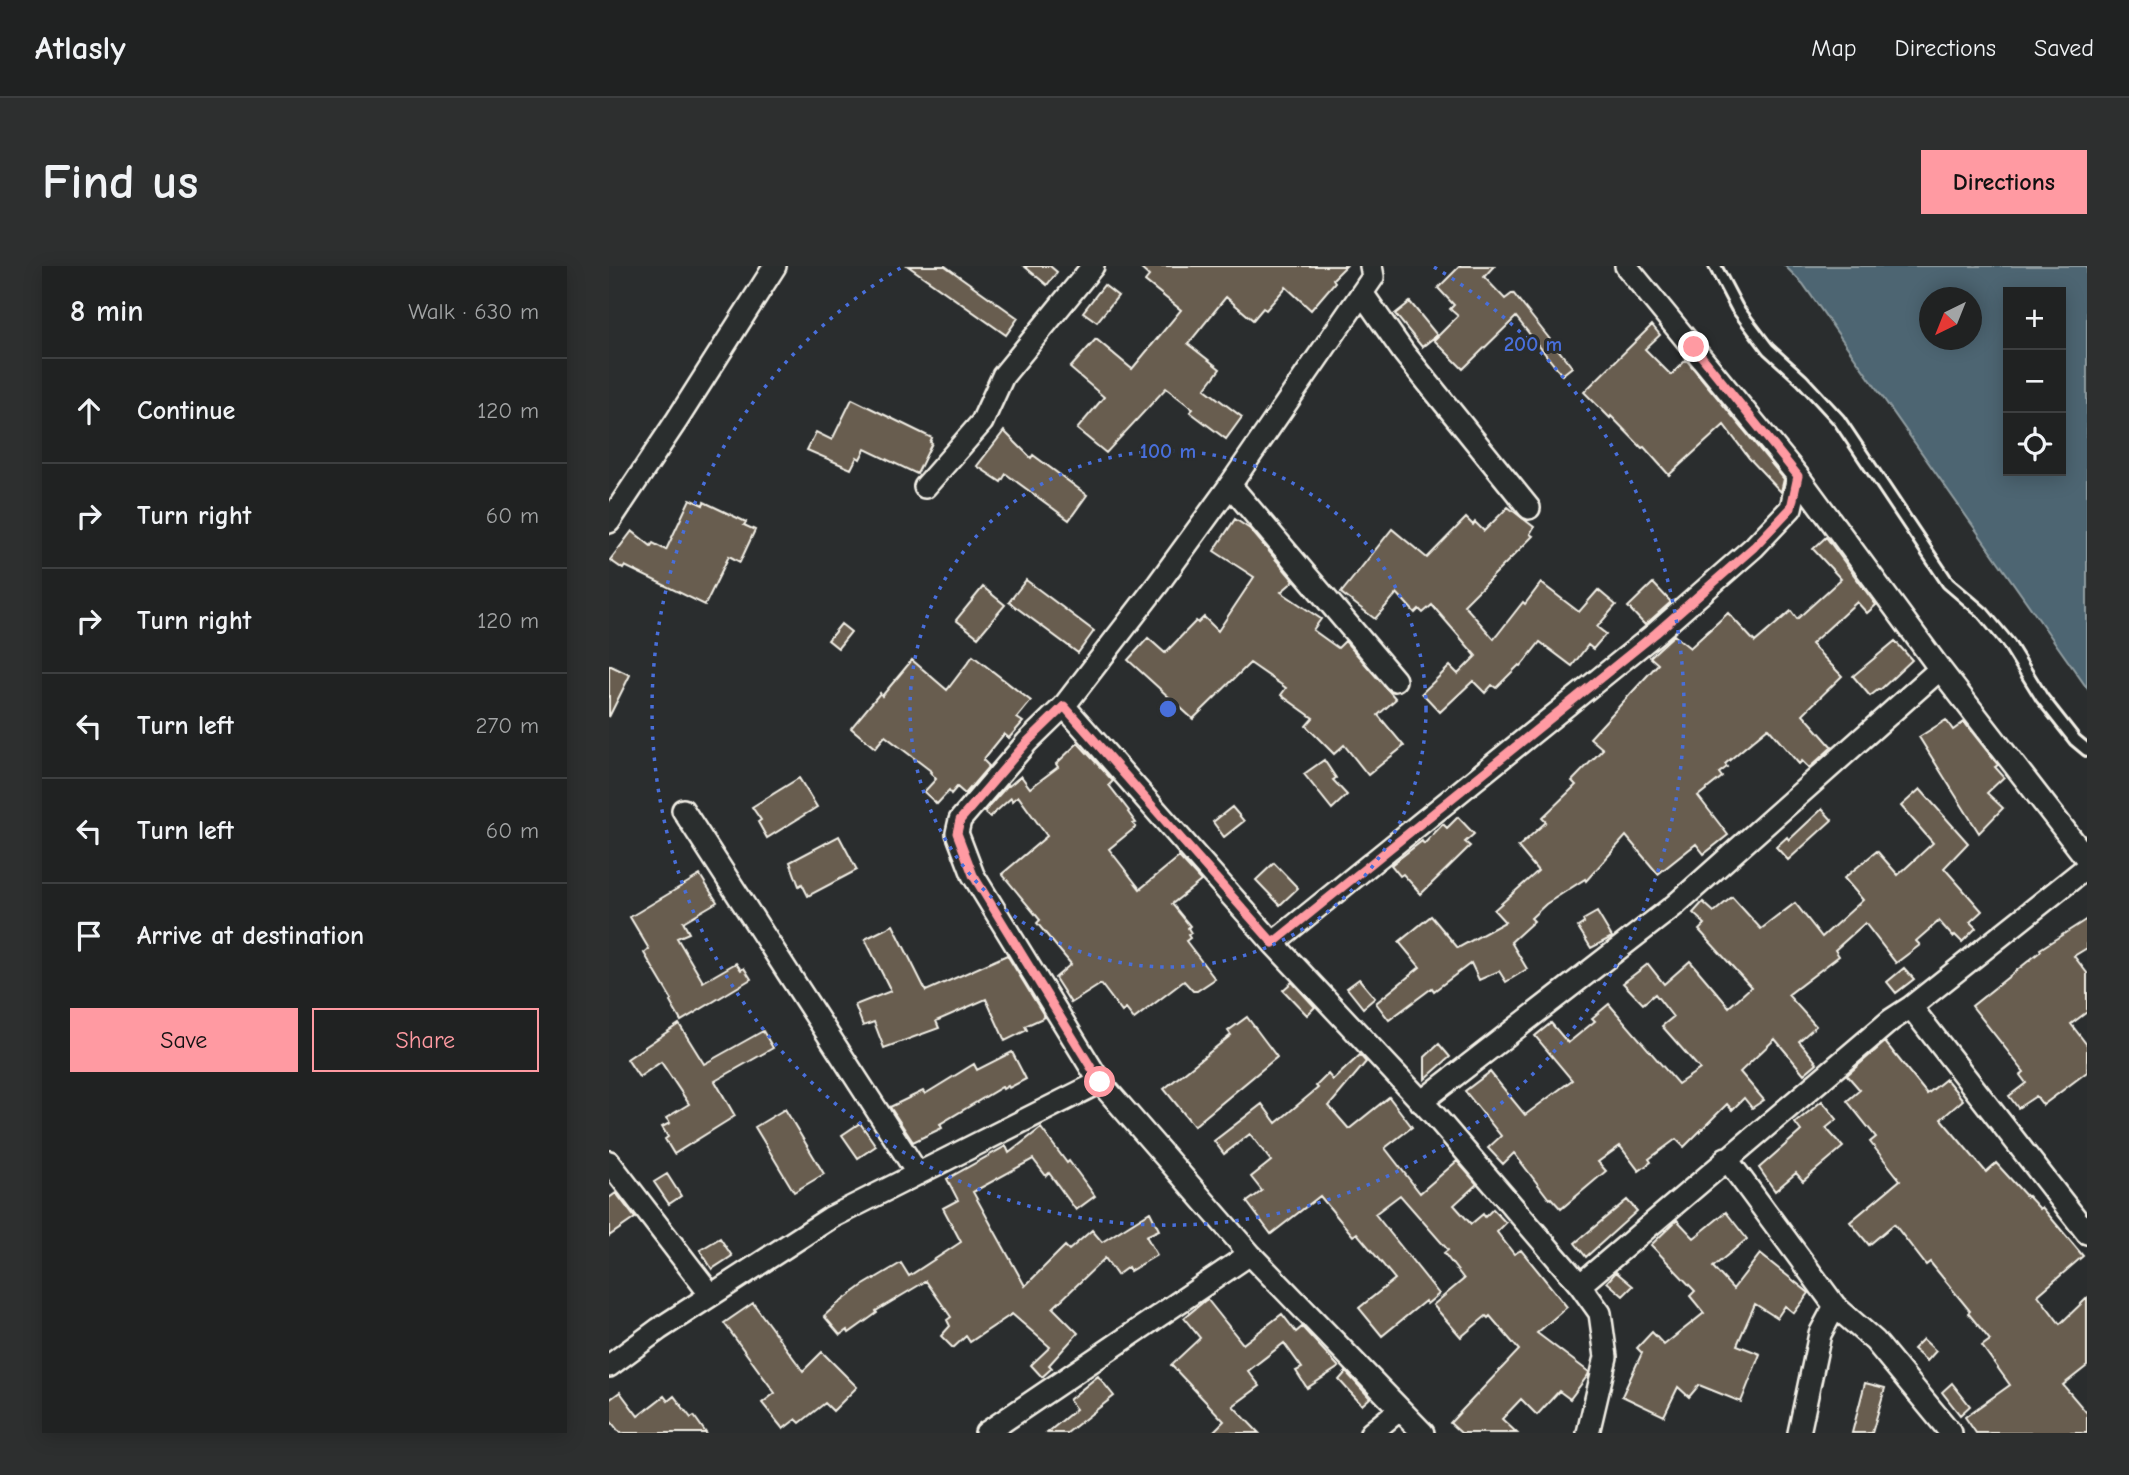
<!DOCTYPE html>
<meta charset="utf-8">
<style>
:root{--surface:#202222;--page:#2d2f2f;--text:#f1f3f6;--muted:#a2a4a5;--line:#3d3f40;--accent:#ff9aa2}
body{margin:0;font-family:"Comic Neue",sans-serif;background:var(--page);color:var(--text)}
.controls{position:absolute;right:21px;top:21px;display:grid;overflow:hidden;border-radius:0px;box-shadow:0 4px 18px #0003}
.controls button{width:63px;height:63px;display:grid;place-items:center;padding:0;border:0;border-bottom:2px solid var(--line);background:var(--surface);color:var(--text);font:35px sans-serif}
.compass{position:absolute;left:1310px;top:21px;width:63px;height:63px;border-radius:50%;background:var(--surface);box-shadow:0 4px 18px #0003;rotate:223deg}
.stop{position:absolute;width:21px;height:21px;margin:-16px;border:5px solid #ff9aa2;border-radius:50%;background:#fff}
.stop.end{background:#ff9aa2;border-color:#fff;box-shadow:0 2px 7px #0008}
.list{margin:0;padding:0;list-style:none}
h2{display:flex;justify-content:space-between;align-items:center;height:91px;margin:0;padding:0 28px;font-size:30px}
h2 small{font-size:23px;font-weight:400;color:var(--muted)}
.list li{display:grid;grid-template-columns:46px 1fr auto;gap:21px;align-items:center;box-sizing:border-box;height:105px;padding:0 28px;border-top:2px solid var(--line)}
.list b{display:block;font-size:26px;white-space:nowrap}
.list em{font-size:23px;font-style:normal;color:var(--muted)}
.actions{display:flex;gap:14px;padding:21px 28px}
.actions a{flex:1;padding:16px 0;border:2px solid var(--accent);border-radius:0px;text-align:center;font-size:24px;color:var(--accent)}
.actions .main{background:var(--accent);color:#111}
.icon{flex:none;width:38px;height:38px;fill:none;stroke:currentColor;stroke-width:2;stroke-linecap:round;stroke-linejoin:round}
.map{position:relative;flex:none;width:1478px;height:1167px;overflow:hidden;border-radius:0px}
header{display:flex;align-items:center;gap:42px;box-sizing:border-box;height:98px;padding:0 35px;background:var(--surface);border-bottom:2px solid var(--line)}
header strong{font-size:33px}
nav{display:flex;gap:38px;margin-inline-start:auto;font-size:24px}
.intro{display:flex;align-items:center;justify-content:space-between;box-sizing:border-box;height:168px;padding:0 42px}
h1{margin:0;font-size:49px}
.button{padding:18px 32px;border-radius:0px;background:var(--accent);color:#111;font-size:24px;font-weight:700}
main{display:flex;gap:42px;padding:0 42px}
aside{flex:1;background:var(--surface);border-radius:0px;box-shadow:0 4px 18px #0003}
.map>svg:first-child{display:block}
.water{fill:#4e6572;stroke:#909da1;stroke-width:2;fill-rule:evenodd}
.building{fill:#685d4f;stroke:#f4f1e8;stroke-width:2}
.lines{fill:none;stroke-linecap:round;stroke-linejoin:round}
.lane-casing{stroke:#f4f1e8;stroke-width:16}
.street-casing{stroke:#f4f1e8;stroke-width:26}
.lane{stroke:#2a2d2e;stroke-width:10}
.street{stroke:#2a2d2e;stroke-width:21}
.route{stroke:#ff9aa2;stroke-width:9}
.ring{fill:none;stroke:#486fdb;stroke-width:3.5;stroke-dasharray:3.5 7}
.centre{fill:#486fdb;stroke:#2a2d2e;stroke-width:3.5}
.ring-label{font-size:21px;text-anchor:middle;font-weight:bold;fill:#486fdb;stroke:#2a2d2e;stroke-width:6;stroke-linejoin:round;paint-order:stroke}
</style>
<header>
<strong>Atlasly</strong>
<nav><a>Map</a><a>Directions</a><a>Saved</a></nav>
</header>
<div class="intro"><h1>Find us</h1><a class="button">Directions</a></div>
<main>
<aside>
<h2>8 min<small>Walk · 630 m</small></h2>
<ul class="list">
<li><svg class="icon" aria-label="ahead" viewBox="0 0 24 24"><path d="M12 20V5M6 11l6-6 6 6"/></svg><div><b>Continue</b></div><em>120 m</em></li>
<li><svg class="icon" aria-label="right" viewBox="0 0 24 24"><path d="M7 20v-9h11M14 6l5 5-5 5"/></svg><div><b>Turn right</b></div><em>60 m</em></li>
<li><svg class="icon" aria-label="right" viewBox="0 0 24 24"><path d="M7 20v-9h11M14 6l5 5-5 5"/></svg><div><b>Turn right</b></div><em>120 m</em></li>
<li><svg class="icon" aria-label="left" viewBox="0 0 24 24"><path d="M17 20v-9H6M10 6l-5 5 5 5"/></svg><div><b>Turn left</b></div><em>270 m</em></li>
<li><svg class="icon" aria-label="left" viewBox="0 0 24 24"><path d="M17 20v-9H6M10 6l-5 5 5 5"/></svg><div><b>Turn left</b></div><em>60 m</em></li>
<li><svg class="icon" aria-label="arrive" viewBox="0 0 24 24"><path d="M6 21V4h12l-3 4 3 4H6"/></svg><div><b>Arrive at destination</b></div></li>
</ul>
<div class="actions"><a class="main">Save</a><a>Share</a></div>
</aside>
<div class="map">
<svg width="1478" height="1167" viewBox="0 0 1478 1167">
<rect width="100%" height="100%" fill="#2a2d2e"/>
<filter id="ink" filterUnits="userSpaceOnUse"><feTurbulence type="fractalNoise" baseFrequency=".0143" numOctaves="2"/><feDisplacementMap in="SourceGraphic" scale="14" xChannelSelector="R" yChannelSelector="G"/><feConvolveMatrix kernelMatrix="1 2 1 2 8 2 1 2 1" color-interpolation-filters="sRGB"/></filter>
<g filter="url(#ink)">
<path class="water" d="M 1176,0 L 1478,0 L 1478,422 L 1194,18 ZM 1399,26 L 1452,26 L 1452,205 L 1399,205 ZM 1321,32 L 1363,32 L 1363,74 L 1321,74 Z"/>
<path class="building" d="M 299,0 L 336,0 L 409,52 L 397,69 Z
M 415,0 L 441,0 L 448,6 L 438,19 Z
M 529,0 L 737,0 L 724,13 L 726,16 L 702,44 L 677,21 L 657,44 L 654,42 L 644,54 L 617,31 L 579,78 L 611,103 L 596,123 L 633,151 L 617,173 L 581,146 L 584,143 L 557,122 L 497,187 L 468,163 L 495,131 L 461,102 L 487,73 L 523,103 L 572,44 L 536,15 L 540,10 Z
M 851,0 L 885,0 L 875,11 L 896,33 L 904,27 L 963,101 L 953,109 L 907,51 L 854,103 L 825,74 L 849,50 L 841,43 L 845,39 L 829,22 Z
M 495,19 L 509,30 L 488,56 L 474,46 Z
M 801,36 L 828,69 L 813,81 L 786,48 Z
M 1043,59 L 1051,69 L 1036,83 L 1062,109 L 1077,94 L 1080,97 L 1175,213 L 1172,226 L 1140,192 L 1115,159 L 1060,209 L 1035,181 L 1033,182 L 1002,150 L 1001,152 L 975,126 Z
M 243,133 L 323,172 L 321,176 L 323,177 L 308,208 L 256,183 L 251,193 L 248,191 L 242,203 L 198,184 L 207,166 L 223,174 Z
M 395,165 L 422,192 L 424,189 L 478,229 L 460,254 L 397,208 L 392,216 L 368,200 Z
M 81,233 L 94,239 L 95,236 L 137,256 L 135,259 L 146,264 L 131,296 L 120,290 L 96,339 L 16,300 L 14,303 L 1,294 L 23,265 L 42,280 L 44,277 L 57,284 Z
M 899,241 L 925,261 L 921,268 L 924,270 L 855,339 L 885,373 L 914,336 L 916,338 L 932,317 L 970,346 L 989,324 L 1007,339 L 988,361 L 997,368 L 984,383 L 979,379 L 963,400 L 931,376 L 912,400 L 910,399 L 887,422 L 883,419 L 876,427 L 864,415 L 831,446 L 813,427 L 841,400 L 849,408 L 867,390 L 823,339 L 814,347 L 810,343 L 806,347 L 788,327 L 766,353 L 732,327 L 783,263 L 818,292 L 857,252 L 864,259 L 866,256 L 875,265 Z
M 626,253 L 641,263 L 685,315 L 672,326 L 712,353 L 704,364 L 729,382 L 736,375 L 787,433 L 769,449 L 795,480 L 759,509 L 735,479 L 725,488 L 697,460 L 704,452 L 672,429 L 677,422 L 641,397 L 584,453 L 519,394 L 539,372 L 556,387 L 587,355 L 589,357 L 595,351 L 609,365 L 645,311 L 605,285 Z
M 1217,271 L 1267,339 L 1258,347 L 1248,336 L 1202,378 L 1233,410 L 1194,448 L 1223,481 L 1200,502 L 1193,495 L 1190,498 L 1159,462 L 1116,498 L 1118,501 L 1110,507 L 1113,511 L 1089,530 L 1119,569 L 1095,588 L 1087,578 L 1049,608 L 1017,570 L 977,615 L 976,613 L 937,638 L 922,652 L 925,655 L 902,676 L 918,703 L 897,716 L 890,705 L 870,714 L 862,697 L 825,725 L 823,722 L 780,754 L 767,737 L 811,701 L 790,676 L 822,650 L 849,682 L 896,656 L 885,644 L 929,605 L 909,581 L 937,556 L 933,552 L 967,519 L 963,515 L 994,483 L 981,472 L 1049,398 L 1041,391 L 1065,369 L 1081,382 L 1119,347 L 1146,376 L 1182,345 L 1188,353 L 1232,313 L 1204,283 Z
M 417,314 L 485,365 L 469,387 L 400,336 Z
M 1044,317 L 1062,336 L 1036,359 L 1019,341 Z
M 374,321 L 396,339 L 369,371 L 347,354 Z
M 232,358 L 242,366 L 229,382 L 219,374 Z
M 1286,375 L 1303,394 L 1271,424 L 1270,423 L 1261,430 L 1244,410 Z
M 364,390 L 422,435 L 408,452 L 414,456 L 400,472 L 395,468 L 374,494 L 380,500 L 356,528 L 348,521 L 342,528 L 340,525 L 328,538 L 315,526 L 327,513 L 321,506 L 322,505 L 276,470 L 266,482 L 242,462 L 271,427 L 273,430 L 303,394 L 338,424 Z
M 0,399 L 21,409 L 0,451 Z
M 1337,454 L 1344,464 L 1355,456 L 1389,499 L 1386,501 L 1395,511 L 1378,527 L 1394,542 L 1370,567 L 1310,471 Z
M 469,477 L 504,515 L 500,519 L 520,545 L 519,546 L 527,557 L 524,558 L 527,561 L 500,583 L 531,623 L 570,591 L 592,615 L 563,638 L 581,660 L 579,662 L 582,667 L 579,669 L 581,672 L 577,675 L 606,713 L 588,725 L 584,725 L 575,715 L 525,753 L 517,743 L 513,746 L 492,718 L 462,737 L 446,712 L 462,698 L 428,657 L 431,654 L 393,608 L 438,570 L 409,530 L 403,535 L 402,532 L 381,551 L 375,546 L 399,519 L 400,520 L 412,510 L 421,522 L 449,501 L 447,498 Z
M 715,494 L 727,512 L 724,514 L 738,529 L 723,543 L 695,508 Z
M 190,512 L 208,541 L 158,572 L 149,556 L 152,554 L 143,541 Z
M 1311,523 L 1359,577 L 1335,602 L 1373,645 L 1361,656 L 1367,662 L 1353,676 L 1346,669 L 1344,671 L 1330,655 L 1307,675 L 1311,679 L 1287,697 L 1256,657 L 1226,684 L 1230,690 L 1179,729 L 1207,760 L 1190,775 L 1208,797 L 1195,808 L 1166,773 L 1131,806 L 1155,834 L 1143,842 L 1135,832 L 1123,844 L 1118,838 L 1075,881 L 1067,873 L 1040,893 L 1042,896 L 1030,905 L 1011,880 L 989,896 L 997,905 L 952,943 L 942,932 L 940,933 L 905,887 L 894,898 L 879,882 L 892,870 L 856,825 L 881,806 L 916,849 L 963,814 L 926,770 L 942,757 L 959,777 L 986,755 L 983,752 L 1000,738 L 1069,818 L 1091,803 L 1053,760 L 1064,751 L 1046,728 L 1034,738 L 1014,717 L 1039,698 L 1055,718 L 1081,695 L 1120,741 L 1142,721 L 1090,664 L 1096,658 L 1084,647 L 1094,636 L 1105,646 L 1123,631 L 1152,663 L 1186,637 L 1213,671 L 1254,634 L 1235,612 L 1268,585 L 1289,609 L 1324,577 L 1292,540 Z
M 623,541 L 635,555 L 615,571 L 604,556 Z
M 1213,543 L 1223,554 L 1179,594 L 1167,581 L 1178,571 L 1180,574 Z
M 849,551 L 865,568 L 856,576 L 861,580 L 812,628 L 794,608 L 791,610 L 782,599 L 813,575 L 815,578 L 834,558 L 838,562 Z
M 230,570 L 248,604 L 199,630 L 193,618 L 190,620 L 181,596 Z
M 665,597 L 689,622 L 671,639 L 647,614 Z
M 91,609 L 108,636 L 74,656 L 80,667 L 68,672 L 94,716 L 127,697 L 132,704 L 135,702 L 142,713 L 72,755 L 61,736 L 63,734 L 35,687 L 40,683 L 21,651 Z
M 988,646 L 1003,671 L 982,682 L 969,661 L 975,657 L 974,654 Z
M 1478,653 L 1478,682 L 1465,690 L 1478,707 L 1478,746 L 1462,758 L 1478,779 L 1478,806 L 1434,839 L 1427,830 L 1409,842 L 1400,830 L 1417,817 L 1411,809 L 1415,806 L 1363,740 L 1432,685 L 1431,683 Z
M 284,659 L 317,725 L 398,689 L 436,751 L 416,760 L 418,764 L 396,775 L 377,733 L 327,755 L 330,762 L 275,782 L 265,756 L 254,760 L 246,739 L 282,725 L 256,673 Z
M 1295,702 L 1305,713 L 1287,727 L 1278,716 Z
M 750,713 L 766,732 L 754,742 L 738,722 Z
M 683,716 L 706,741 L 698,749 L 674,724 Z
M 638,751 L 668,791 L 585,860 L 555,823 L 622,769 L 619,765 Z
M 70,758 L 95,798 L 154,765 L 164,782 L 106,815 L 126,850 L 65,888 L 56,873 L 59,871 L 53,861 L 61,857 L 57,852 L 80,838 L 52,796 L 30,811 L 18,793 Z
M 1276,776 L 1318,828 L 1337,813 L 1354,834 L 1332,853 L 1377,906 L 1387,897 L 1418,931 L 1419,930 L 1431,943 L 1433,941 L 1474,990 L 1429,1029 L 1451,1058 L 1478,1032 L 1478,1100 L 1454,1119 L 1478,1147 L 1478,1167 L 1367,1167 L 1356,1151 L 1401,1119 L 1373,1080 L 1381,1074 L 1359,1047 L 1361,1045 L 1321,996 L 1317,999 L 1285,958 L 1260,979 L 1241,956 L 1291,914 L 1261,876 L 1267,871 L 1238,835 L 1251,824 L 1238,809 Z
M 830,778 L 841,791 L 816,813 L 816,791 Z
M 403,786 L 417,813 L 400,822 L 399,820 L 394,823 L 393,821 L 331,858 L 333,862 L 304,876 L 281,841 L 314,825 L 316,828 L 365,798 L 368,804 Z
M 751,789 L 757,796 L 720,840 L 740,863 L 780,831 L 803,861 L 776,882 L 811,927 L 848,895 L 868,918 L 845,939 L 862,958 L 874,948 L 876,951 L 884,943 L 897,957 L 888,966 L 905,988 L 912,984 L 958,1041 L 928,1067 L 980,1106 L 979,1109 L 961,1133 L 950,1125 L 928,1149 L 912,1133 L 893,1153 L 908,1167 L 852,1167 L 841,1157 L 910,1084 L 881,1050 L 879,1052 L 877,1050 L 852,1071 L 824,1039 L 855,1013 L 835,987 L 839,984 L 791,929 L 766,948 L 830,1028 L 818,1038 L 816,1035 L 773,1070 L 750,1042 L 786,1013 L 748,967 L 744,970 L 711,930 L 662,968 L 638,936 L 653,925 L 642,911 L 662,895 L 641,868 L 615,888 L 605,875 L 653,838 L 667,857 L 709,822 L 707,820 L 719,808 L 724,814 Z
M 1213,835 L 1228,853 L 1217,862 L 1234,881 L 1194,915 L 1187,907 L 1166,925 L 1150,902 L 1192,865 L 1186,857 Z
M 176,843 L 215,908 L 185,926 L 146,861 Z
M 251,857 L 267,880 L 249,892 L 233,869 Z
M 432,862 L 458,897 L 460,895 L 486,930 L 467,944 L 440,907 L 437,910 L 424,893 L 364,926 L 416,1020 L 456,980 L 460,984 L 483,964 L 493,976 L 541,946 L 550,964 L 537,970 L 548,989 L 521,1005 L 519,1001 L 508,1009 L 496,992 L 444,1042 L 469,1067 L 440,1099 L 443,1102 L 433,1111 L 422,1099 L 441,1081 L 403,1048 L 361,1076 L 357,1070 L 344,1082 L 332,1070 L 341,1060 L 338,1054 L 342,1051 L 317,1015 L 267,1045 L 268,1047 L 240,1067 L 238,1064 L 231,1069 L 215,1050 L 226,1040 L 253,1020 L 292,997 L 300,1010 L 352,976 L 334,942 L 349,934 L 338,913 L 397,880 L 400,887 Z
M 58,908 L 72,930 L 60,938 L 45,916 Z
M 7,927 L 26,952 L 0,970 L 0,932 Z
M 1018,934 L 1028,945 L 977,991 L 966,977 Z
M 1117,946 L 1138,973 L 1104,1001 L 1124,1023 L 1151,988 L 1200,1027 L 1185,1047 L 1176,1040 L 1168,1052 L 1146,1038 L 1128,1079 L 1151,1088 L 1132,1136 L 1090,1119 L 1080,1131 L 1069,1121 L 1055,1150 L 1013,1130 L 1033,1087 L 1028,1082 L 1043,1066 L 1055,1079 L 1095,1047 L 1081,1030 L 1086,1025 L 1042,979 L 1068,954 L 1085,972 Z
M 111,972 L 123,990 L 103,1003 L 91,984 Z
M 1007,1006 L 1024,1020 L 1014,1030 L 998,1016 Z
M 598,1033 L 634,1078 L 673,1048 L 687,1066 L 693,1061 L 730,1101 L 698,1122 L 687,1105 L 693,1102 L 675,1077 L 639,1105 L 651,1120 L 624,1140 L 650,1167 L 603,1167 L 615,1155 L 562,1099 L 591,1072 L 575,1052 Z
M 144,1037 L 194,1105 L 213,1086 L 248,1121 L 224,1145 L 216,1137 L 191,1157 L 187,1153 L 174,1163 L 153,1137 L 166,1127 L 115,1057 Z
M 1314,1073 L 1327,1085 L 1318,1095 L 1304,1083 Z
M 737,1106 L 761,1132 L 753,1139 L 730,1114 Z
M 489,1110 L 505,1130 L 458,1167 L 438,1167 L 467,1143 L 460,1134 Z
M 1256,1117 L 1276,1122 L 1263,1167 L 1243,1167 Z
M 1343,1117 L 1361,1140 L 1351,1149 L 1333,1126 Z
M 11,1126 L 29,1150 L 55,1130 L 59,1135 L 65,1130 L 82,1152 L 85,1150 L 97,1167 L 11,1167 L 0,1153 L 0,1134 Z"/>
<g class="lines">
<g class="lane-casing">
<path id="lane" d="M 1106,0 L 1128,42 L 1159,83 L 1193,114 L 1230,154 L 1339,317 L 1374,347 L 1399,377 L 1433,432 L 1466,474 L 1478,484"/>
</g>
<g class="street-casing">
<path id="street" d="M 762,0 L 764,11 L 619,222 L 549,318 L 455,440 L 418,476 L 351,554 L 348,567 L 364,609 L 491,816 L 641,988 L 814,1167
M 1017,0 L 1189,210 L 1331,403 L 1478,593
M 753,27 L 795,87 L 920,242
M 621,219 L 786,414
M 316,221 L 373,156 L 394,110 L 484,0
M 0,256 L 68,154 L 166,0
M 455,440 L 664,677 L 827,851 L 971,1019 L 991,1047 L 997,1091 L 979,1167
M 74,544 L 309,908
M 664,677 L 1047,367 L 1145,281 L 1182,242 L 1189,210
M 1302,741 L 1478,967
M 812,836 L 1066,639 L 1331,403
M 1117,892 L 1226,1040 L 1266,1075 L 1342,1167
M 0,896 L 102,1029
M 971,1019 L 1282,754 L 1302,741 L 1478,601
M 0,1100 L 50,1063 L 221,952 L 491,816
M 377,1167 L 641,988
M 762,1167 L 790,1144
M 1190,1167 L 1211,1068 L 1226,1040"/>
</g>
<use href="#lane" class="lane"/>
<use href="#street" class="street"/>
</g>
</g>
<g class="lines" filter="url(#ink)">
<path class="route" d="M 491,816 L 364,609 L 348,567 L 351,554 L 418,476 L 455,440 L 664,677 L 1047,367 L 1145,281 L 1182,242 L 1189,210 L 1085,81"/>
</g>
<g class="ring">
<circle cx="559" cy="443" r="258"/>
<path d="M825 1A516 516 0 1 1 293 1"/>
</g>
<circle cx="559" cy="443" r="10" class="centre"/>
<g class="ring-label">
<text x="924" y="85">200 m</text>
<text x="559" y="192">100 m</text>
</g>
</svg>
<div class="controls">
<button>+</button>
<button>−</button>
<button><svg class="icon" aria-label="locate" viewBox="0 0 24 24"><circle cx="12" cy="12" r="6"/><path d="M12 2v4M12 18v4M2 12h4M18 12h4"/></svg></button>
</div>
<svg class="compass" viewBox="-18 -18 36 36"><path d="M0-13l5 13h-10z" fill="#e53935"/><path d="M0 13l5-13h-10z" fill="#a2a4a5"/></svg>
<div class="stop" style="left:491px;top:816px"></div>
<div class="stop end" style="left:1085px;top:81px"></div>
</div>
</main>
